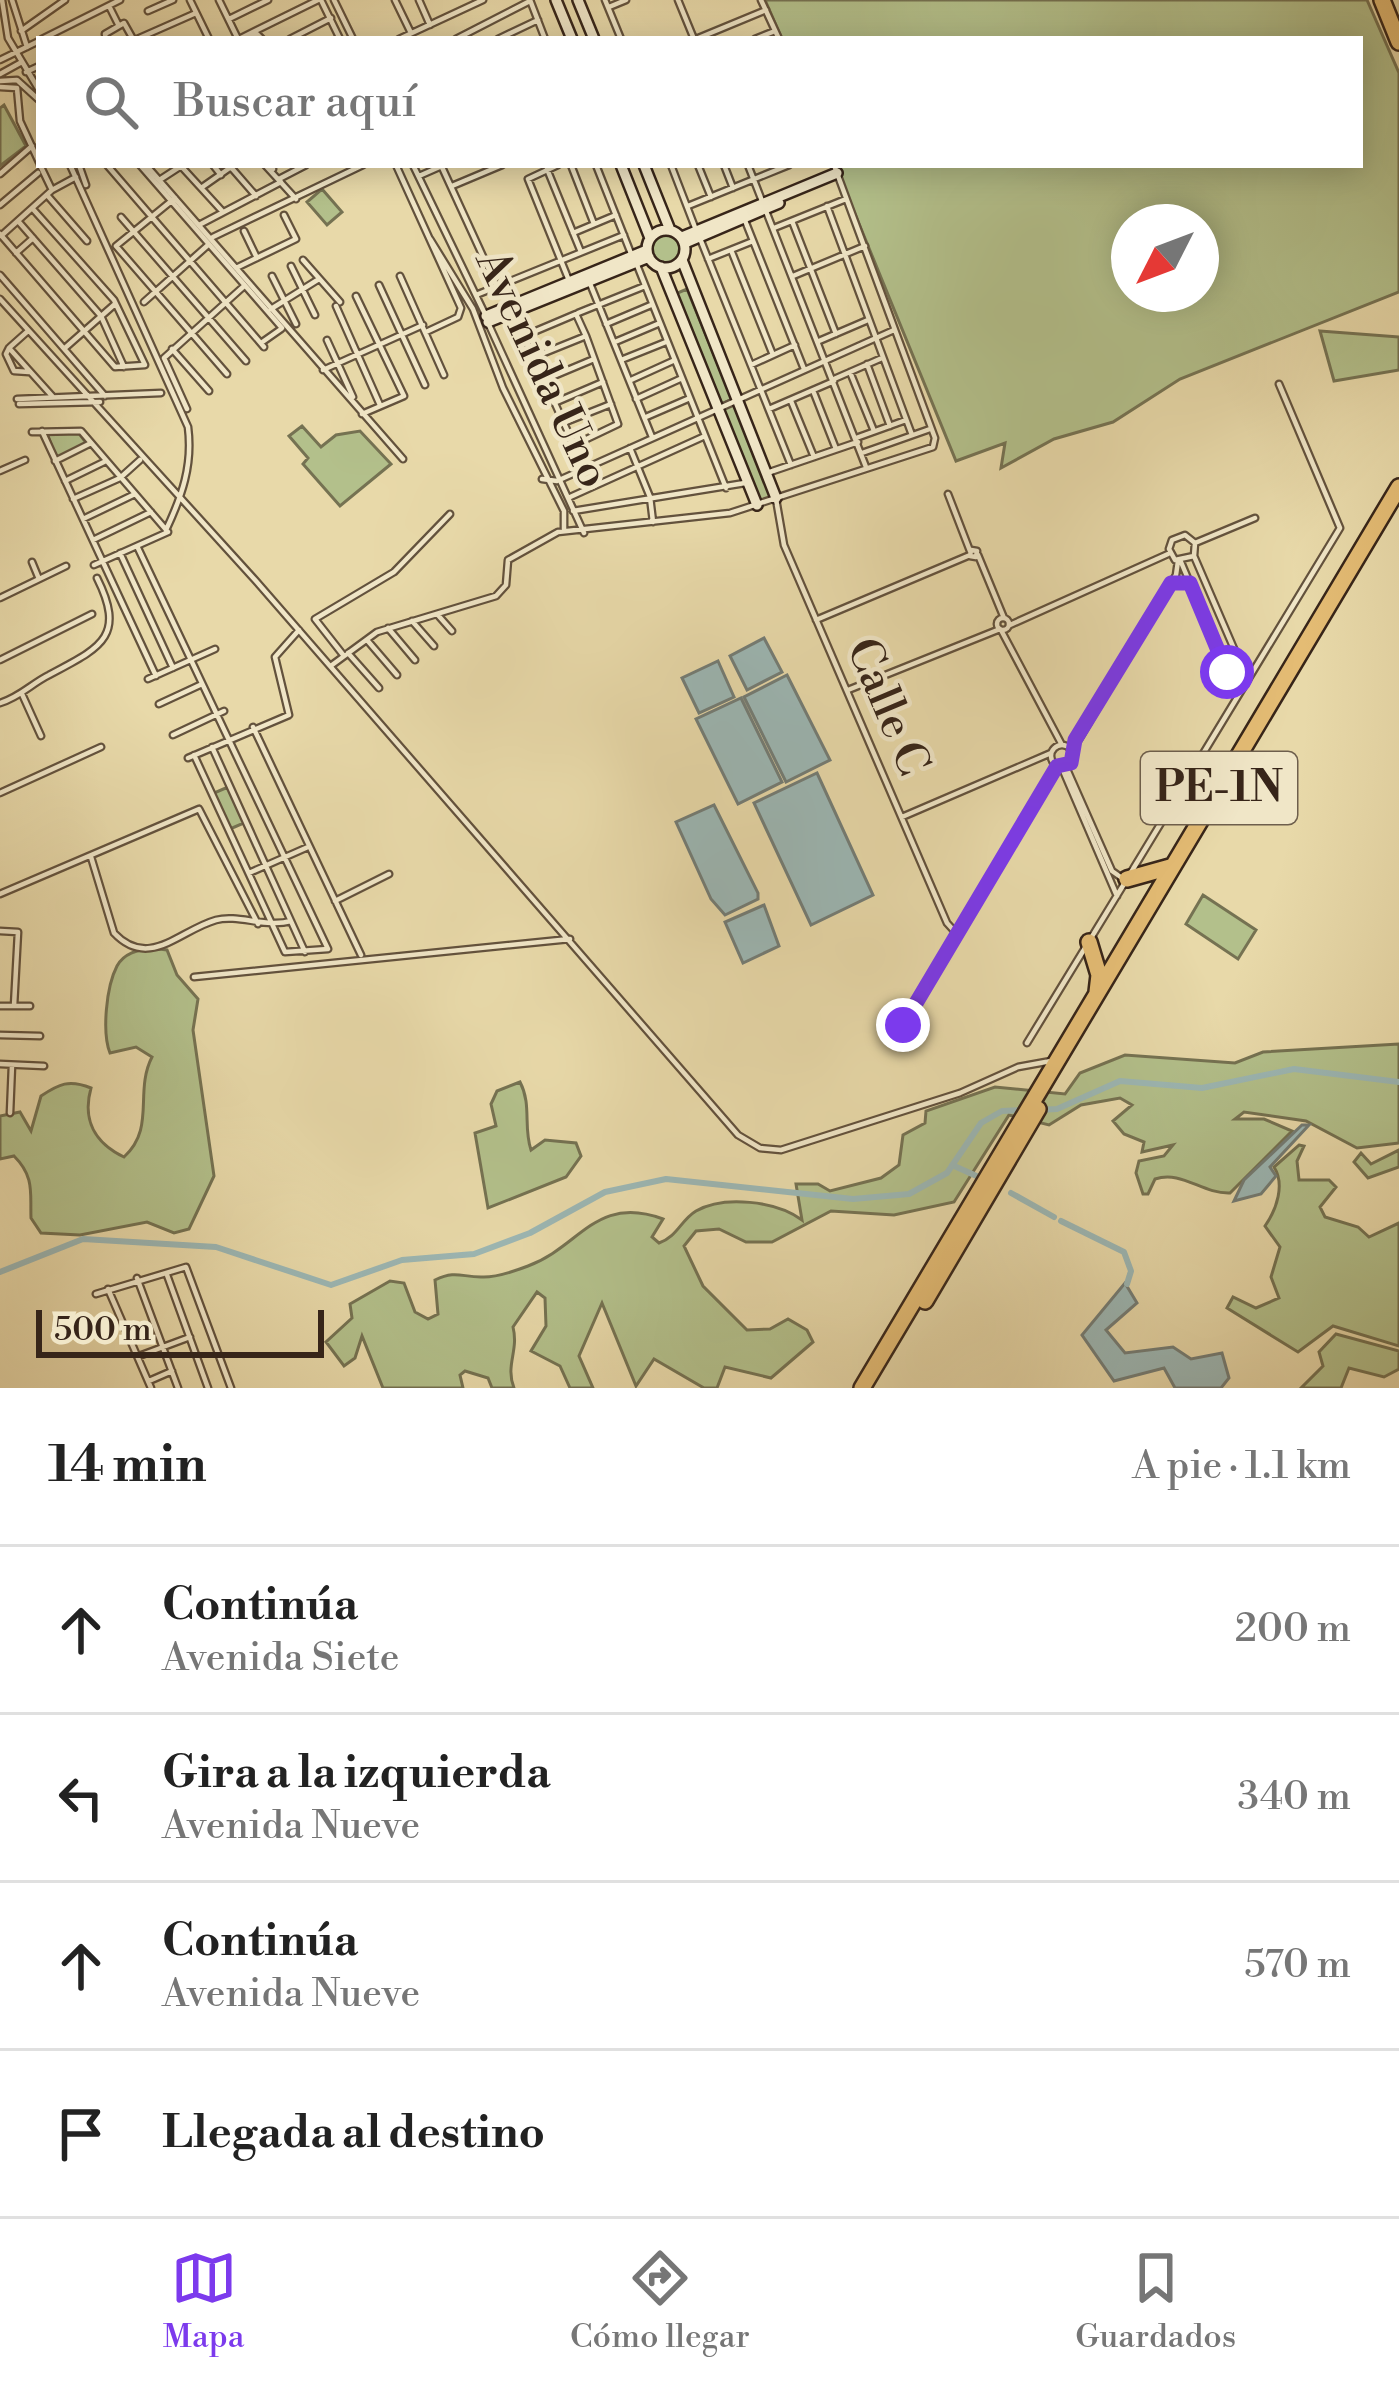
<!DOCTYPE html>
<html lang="es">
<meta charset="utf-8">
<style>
:root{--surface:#fff;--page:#f2f2f2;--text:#222;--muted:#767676;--line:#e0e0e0;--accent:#7c3aed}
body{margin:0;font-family:"Libre Bodoni",serif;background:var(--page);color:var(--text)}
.compass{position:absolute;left:1111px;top:204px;width:108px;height:108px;border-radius:50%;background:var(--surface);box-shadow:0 6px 30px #0003;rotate:228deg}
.scale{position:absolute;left:36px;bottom:30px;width:288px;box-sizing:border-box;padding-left:12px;border:6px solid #372519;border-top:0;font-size:33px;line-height:42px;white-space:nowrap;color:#372519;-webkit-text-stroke:9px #f0e6c7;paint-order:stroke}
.stop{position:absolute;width:36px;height:36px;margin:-27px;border:9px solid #7c3aed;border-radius:50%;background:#fff}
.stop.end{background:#7c3aed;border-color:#fff;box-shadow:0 3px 12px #0008}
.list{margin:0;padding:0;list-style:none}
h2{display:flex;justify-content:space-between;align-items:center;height:156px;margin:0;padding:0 48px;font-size:51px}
h2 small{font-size:39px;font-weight:400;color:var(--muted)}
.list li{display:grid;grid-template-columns:78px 1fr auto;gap:36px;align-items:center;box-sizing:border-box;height:168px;padding:0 48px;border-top:3px solid var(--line)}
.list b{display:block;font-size:45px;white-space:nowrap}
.list p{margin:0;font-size:39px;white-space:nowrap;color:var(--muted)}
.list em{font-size:39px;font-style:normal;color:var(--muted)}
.icon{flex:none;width:66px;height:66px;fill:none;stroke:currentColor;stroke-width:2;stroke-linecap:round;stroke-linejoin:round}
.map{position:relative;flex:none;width:1399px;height:1388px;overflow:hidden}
.search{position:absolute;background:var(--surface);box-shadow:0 6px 30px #0003;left:36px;right:36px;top:36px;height:132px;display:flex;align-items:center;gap:30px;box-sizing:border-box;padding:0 42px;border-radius:0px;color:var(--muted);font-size:45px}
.sheet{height:828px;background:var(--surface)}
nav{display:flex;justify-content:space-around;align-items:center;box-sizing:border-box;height:168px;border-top:3px solid var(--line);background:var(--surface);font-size:33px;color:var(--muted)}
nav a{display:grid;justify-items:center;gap:6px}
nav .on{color:var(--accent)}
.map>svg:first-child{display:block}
.green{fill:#b3c08b;stroke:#757252;stroke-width:3;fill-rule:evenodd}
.water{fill:#9cb7b4;stroke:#747d76;stroke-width:3}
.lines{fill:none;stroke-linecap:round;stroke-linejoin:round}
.canal{stroke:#9cb7b4;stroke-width:6}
.street-casing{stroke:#63523d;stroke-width:9}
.secondary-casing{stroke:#372519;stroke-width:14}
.highway-casing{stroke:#372519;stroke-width:20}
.street{stroke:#f0e6c7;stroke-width:4.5}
.secondary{stroke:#f0e6c7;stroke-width:9}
.highway{stroke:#e4bc74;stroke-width:15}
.route{stroke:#7c3aed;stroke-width:15}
.labels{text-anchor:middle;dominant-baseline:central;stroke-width:9;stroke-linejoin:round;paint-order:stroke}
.shield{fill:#f0e6c7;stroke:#6e5f4d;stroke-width:3}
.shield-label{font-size:42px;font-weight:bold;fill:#372519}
.street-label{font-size:45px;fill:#372519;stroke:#f0e6c7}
</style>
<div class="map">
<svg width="1399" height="1388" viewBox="0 0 1399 1388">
<rect width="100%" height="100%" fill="#e8d9a9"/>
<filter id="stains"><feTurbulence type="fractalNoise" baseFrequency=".00167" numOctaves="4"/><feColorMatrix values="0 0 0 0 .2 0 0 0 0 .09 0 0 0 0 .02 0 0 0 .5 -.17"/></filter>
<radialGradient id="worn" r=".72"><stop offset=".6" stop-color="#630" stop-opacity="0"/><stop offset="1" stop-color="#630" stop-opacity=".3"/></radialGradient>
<path class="green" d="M 765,0 L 1367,0 L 1399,73 L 1399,292 L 1180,379 L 1113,422 L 1054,439 L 1001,468 L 1005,443 L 956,461 L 835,165 L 1360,165 L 1360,39 L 782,39 ZM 1129,222 L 1201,222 L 1201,294 L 1129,294 Z
M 4,105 L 26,146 L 0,166 L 0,108 Z
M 322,189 L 342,212 L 327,225 L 307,202 Z
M651 249a15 15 0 1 1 30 0a15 15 0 1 1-30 0Z
M 687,289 L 732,399 L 721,404 L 675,294 Z
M 1320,331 L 1399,337 L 1399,370 L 1334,381 Z
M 733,402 L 772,497 L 760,503 L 721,409 Z
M 302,426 L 321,447 L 336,435 L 360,431 L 391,464 L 340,506 L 303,464 L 308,458 L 289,436 Z
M 78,432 L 87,444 L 56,458 L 47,433 Z
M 228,787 L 244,823 L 230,829 L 214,793 Z
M 1203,895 L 1256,930 L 1238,959 L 1186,924 Z
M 151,948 L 167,950 L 177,975 L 198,999 L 193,1030 L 214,1176 L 189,1229 L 174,1233 L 147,1222 L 80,1235 L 41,1233 L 31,1218 C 30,1193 35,1177 14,1156 L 0,1159 L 0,1116 L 20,1112 L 31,1131 L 41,1096 C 59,1084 69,1079 91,1088 C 82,1120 95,1143 124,1157 C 156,1128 134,1092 152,1057 L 136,1047 L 110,1053 C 102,1033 106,987 117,966 C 124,953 138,950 151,948 Z
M 1399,1044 L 1399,1143 L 1357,1148 L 1306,1121 L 1244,1112 L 1235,1119 L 1264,1119 L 1292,1131 L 1230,1193 C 1202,1194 1182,1170 1155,1179 L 1148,1194 L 1143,1194 L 1136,1173 L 1139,1161 L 1164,1156 L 1173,1145 L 1142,1152 L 1144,1142 L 1124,1134 L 1113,1121 L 1132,1105 L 1120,1098 L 1081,1105 L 1049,1125 L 1009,1115 L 954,1202 L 894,1215 L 831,1211 L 772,1242 L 746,1242 L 719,1229 L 696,1231 L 684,1246 L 703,1286 L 747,1330 L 770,1329 L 788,1319 L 807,1330 L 813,1342 L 771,1378 L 725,1367 L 717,1388 L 704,1388 L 654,1359 L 636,1386 L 602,1303 L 579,1356 L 593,1388 L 570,1388 L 560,1366 L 531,1351 L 546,1326 L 545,1298 L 537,1292 L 513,1327 C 519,1351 505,1365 514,1388 L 492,1388 L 488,1378 L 465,1371 L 460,1375 L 463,1388 L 383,1388 L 362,1336 L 355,1358 L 344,1366 L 326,1342 L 352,1318 L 350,1304 L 390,1281 L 404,1283 L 415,1312 L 428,1319 L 438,1314 L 435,1280 C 456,1270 461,1277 481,1277 C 494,1278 515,1271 528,1266 C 580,1247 596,1194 663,1219 L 652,1237 L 659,1243 C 677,1237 681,1220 696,1211 C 724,1195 776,1201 802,1220 L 796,1184 L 818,1184 L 830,1191 L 881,1178 L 899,1165 L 903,1135 L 925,1123 L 926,1111 L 995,1087 L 1065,1094 L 1080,1073 L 1125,1055 L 1235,1063 L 1263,1052 Z
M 520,1082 C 532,1105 523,1126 531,1150 L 545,1140 L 576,1143 L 581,1156 L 566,1177 L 488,1208 L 475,1133 L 496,1126 L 491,1104 L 497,1091 Z
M 1299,1145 L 1304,1146 L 1297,1161 L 1299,1180 L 1329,1180 L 1336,1187 L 1320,1207 L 1325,1217 L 1358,1227 L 1369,1237 L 1399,1223 L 1399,1346 L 1333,1326 L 1298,1352 L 1227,1308 L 1233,1297 L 1256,1308 L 1279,1298 L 1271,1277 L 1280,1247 L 1265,1226 C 1277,1209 1285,1184 1274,1167 Z
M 1399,1150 L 1399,1167 L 1368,1178 L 1354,1162 L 1361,1153 L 1371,1164 Z
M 1336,1334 L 1399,1351 L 1399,1369 L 1384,1377 L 1349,1368 L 1341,1388 L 1301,1388 L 1323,1366 L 1319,1352 Z"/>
<path class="water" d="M 764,638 L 782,672 L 747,690 L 730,656 Z
M 718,661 L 734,697 L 699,713 L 682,678 Z
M 787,675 L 830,760 L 786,782 L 744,697 Z
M 741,698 L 782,782 L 738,804 L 696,719 Z
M 817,773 L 873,895 L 811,925 L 754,803 Z
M 714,805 L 758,893 L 758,899 L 725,915 L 711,899 L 676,822 Z
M 764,905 L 779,946 L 743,963 L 725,922 Z
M 1302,1125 L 1309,1125 L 1270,1167 L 1276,1176 L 1261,1194 L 1234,1201 L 1244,1180 Z
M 1125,1283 L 1137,1303 L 1106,1330 L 1125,1353 L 1173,1347 L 1191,1359 L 1222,1353 L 1229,1378 L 1221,1388 L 1175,1388 L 1164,1368 L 1114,1381 L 1082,1335 Z"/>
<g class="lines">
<path class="canal" d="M 1039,1110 L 1057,1109 L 1120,1081 L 1202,1088 L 1294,1069 L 1399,1082
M 952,1165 L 981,1178
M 1011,1193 L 1054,1217
M 1061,1221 L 1124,1252 L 1131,1271 L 1127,1284
M 0,1272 L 83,1239 L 216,1247 L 331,1285 L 402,1260 L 474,1254 L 530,1233 L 605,1192 L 666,1179 L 853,1199 L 909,1194 L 947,1173 L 981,1123 L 1002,1111 L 1025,1110"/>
<g class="street-casing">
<path id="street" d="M 2,0 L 8,38 L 39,90
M 12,0 L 27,47
M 190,0 L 209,39
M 219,0 L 238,39
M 321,0 L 340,39
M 334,0 L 353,39
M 395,0 L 411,33
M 419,0 L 430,25
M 530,0 L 545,39
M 605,0 L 621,39
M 678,0 L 694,39
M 761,0 L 779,39
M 109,6 L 119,26
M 609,7 L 626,0
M 148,11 L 173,0
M 229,19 L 268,0
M 21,31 L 65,0
M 42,39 L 120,0
M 106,39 L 105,34 L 124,23 L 133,39
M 137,39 L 196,13
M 239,39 L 318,0
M 246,39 L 257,34 L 262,39
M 290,39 L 331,18
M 399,39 L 483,0
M 456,39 L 530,1
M 498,39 L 538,20
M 696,39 L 766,10
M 755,39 L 775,31
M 0,60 L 39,41
M 26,72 L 39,66
M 0,74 L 20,63
M 0,81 L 17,80 L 39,100
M 0,87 L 17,88 L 20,121 L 39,162
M 40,165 L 52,190
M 70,165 L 188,427 C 193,465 182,496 166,530
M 79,165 L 86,185
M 107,165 L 264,347
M 140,165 L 282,328
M 146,165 L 403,459
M 180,165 L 223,212
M 213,165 L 221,175
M 229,165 L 256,196
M 265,165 L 296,199
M 272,165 L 273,169
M 396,165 L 461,308 L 458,317 L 426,332
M 413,165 L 485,314
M 441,165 L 497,287
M 558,165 L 528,179 L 570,283
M 571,165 L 594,224
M 596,165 L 632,256
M 671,165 L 696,230
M 698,165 L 711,197
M 724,165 L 733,188
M 748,165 L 866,467
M 547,169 L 581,252
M 0,174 L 32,146
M 419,176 L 444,165
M 161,179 L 181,166
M 279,179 L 306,165
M 452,186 L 502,165
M 201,188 L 231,167
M 47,195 L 87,241
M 175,198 L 116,246 L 227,374
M 0,205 L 38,173
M 688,206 L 789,165
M 827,206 L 912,435
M 121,217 L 246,361
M 744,218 L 804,369
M 18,221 L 101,316 L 124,367
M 792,221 L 836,334
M 199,225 L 281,182
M 774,228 L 846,199
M 244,231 L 257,258
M 573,233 L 616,215
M 0,234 L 115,367 L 145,365 L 114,300 L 32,208
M 1,236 L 52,190 L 76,177
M 699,236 L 791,465
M 213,237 L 363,165
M 430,239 L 473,309 L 503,388 L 564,511 L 564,529
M 731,250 L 773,355
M 16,253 L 33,238
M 708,259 L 753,241
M 303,260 L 340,302
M 637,265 L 726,488
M 291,266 L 315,315
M 236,268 L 296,239 L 284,215
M 0,275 L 105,396
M 272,276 L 296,324
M 400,276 L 444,375
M 793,276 L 865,246
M 589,281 L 652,437
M 379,285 L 425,385
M 476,295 L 624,235
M 356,296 L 404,396 L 362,414
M 0,299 L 256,581 L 738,1135 L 760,1148 L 781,1150 L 960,1093 L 1018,1067 L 1051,1061
M 144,302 L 208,245
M 336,306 L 380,405
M 271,309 L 319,279
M 578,313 L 645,286
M 514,314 L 584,467
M 606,324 L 651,305
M 489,325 L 584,533
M 524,336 L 576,314 L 586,336 L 534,357
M 327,340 L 353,397
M 819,341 L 868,320
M 615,342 L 660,323
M 261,343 L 281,329
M 10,347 L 28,331
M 9,348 L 53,397
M 9,348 L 6,354 L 14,371 L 29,372
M 65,348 L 115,304
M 172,349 L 209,391
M 621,360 L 666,342
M 867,364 L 890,426
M 751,365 L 795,345
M 323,370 L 423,325
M 850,372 L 874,431
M 834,379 L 882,358
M 544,380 L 594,359
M 631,380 L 675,360
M 814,393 L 836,449
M 17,399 L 161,393
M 636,399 L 680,379
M 791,401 L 814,457
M 554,403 L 603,382
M 19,404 L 100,402
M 187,409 L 164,358 L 243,287
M 769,409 L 834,381
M 646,417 L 690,398
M 563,423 L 611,404
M 42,431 L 156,676
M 32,432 L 81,431 L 168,532 L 94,565
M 856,438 L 906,420
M 574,445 L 618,424 L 586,336
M 630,448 L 650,497 L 653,522
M 862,453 L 930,429
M 55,461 L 91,443
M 0,471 L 25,460
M 767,473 L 858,442
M 542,479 L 557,481 L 894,330
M 65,481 L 106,461
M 948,494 L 970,551
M 568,498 L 705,436
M 73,499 L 120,478 L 140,460
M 776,499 L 784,545 L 947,923 L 957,934
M 573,511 L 745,483
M 83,519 L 135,494
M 93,540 L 151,512
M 1195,543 L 1255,518
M 137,546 L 328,949 L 285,952 L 194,755
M 971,550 L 977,551 L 976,557 L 970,556 Z
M 120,553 L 173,668
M 978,555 L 1004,618
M 1194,556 L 1175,560 L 1169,549 L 1172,540 L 1185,535 L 1195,543 L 1194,556 L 1247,679
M 32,562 L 39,579
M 1181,562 L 1237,695
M 0,598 L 66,566
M 437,614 L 452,631
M997 624a6 6 0 1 1 12 0a6 6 0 1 1-12 0Z
M 816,620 L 970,555
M 412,621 L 434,646
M 1010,625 L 1168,554
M 388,628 L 415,660
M 1001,630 L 1062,745
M 367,640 L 397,675
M 348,653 L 379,688
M 344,656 L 315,619 L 394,572 L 450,514
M 0,660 L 92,614
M 332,665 L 377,632 L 496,596 L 506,585 L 508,560 L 558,532 L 730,513 L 933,447 L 935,438 L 834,165
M 148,679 L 215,649
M 848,690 L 1000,629
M 22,694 L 41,736
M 0,703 C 20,697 31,684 49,675 C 99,648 127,638 97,578
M 159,704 L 200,685
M 253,727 L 361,955
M 173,735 L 224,711
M1051 756a11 11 0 1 1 22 0a11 11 0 1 1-22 0Z
M 212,747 L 305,952
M 1072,751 L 1176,575 L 1178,561
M 188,758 L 289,715 L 275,657 L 299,630
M 1066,767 L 1112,871 L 1122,878
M 1062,768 L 1117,896
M 0,793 L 101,747
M 902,817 L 1051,753
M 91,857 L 114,933 C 149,970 180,930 216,920 C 238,914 266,928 291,921
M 249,873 L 308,847
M 1130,874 L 1340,528 L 1279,384
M 0,894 L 199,809 L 258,924
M 335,901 L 389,874
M 0,931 L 18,932 L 14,1006
M 194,977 L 570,939
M 0,1006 L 30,1006
M 903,1025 L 1057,766
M 0,1035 L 40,1036
M 1027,1043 L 1124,884
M 0,1064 L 44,1066
M 10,1113 L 12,1065
M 167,1275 L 208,1388
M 137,1278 L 178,1388
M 108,1289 L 151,1388
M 96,1294 L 186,1267 L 231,1388
M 139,1356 L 190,1337
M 149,1381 L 172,1371"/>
</g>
<g class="secondary-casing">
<path id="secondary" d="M 556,0 L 572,39
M 578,0 L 594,39
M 621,165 L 650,238
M 644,165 L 670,230
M647 249a19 19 0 1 1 38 0a19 19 0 1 1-38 0Z
M 682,237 L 837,173
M 685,243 L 779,203
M 682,260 L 776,498
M 661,267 L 757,505
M 486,316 L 647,250
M 488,322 L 649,257"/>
</g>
<g class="highway-casing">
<path id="highway" d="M 1382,0 L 1399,42
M 1127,879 L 1170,867
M 1089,942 L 1099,975 L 1097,992
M 925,1301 L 1038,1109
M 862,1388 L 1399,487"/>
</g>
<use href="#street" class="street"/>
<use href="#secondary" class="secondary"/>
<use href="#highway" class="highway"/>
</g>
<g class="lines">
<path class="route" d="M 903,1025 L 1057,766 L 1071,763 L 1075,740 L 1171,583 L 1190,583 L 1227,672"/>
</g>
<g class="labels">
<rect class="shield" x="1141" y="752" width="156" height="72" rx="9"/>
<g class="shield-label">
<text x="1219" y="788">PE-1N</text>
</g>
<g class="street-label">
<text transform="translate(542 369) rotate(65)">Avenida Uno</text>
<text transform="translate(887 707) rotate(67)">Calle C</text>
</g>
</g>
<rect width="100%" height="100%" filter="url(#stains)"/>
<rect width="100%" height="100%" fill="url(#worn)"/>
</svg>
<svg class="compass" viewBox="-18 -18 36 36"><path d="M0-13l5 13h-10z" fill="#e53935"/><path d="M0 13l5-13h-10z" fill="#767676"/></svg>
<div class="scale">500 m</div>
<div class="stop" style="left:1227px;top:672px"></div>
<div class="stop end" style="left:903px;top:1025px"></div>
<div class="search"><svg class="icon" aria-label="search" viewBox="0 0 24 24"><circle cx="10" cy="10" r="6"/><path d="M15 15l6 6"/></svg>Buscar aquí</div>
</div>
<section class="sheet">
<h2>14 min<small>A pie · 1.1 km</small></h2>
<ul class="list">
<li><svg class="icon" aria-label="ahead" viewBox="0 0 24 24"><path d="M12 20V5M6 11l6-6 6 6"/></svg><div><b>Continúa</b><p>Avenida Siete</p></div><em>200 m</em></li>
<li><svg class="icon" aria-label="left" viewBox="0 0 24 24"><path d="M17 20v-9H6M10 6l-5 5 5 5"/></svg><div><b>Gira a la izquierda</b><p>Avenida Nueve</p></div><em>340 m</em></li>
<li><svg class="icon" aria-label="ahead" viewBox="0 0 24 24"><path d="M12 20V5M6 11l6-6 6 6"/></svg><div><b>Continúa</b><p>Avenida Nueve</p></div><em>570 m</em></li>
<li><svg class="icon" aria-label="arrive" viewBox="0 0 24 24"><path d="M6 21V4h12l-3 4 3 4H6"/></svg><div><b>Llegada al destino</b></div></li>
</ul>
</section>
<nav>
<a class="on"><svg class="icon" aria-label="map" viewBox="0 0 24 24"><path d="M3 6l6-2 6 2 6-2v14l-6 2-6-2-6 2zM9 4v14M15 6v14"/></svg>Mapa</a>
<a><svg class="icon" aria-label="directions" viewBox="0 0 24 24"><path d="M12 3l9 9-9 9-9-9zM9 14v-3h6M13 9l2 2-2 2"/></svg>Cómo llegar</a>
<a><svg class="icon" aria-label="saved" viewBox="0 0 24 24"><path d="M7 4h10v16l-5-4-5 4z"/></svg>Guardados</a>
</nav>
